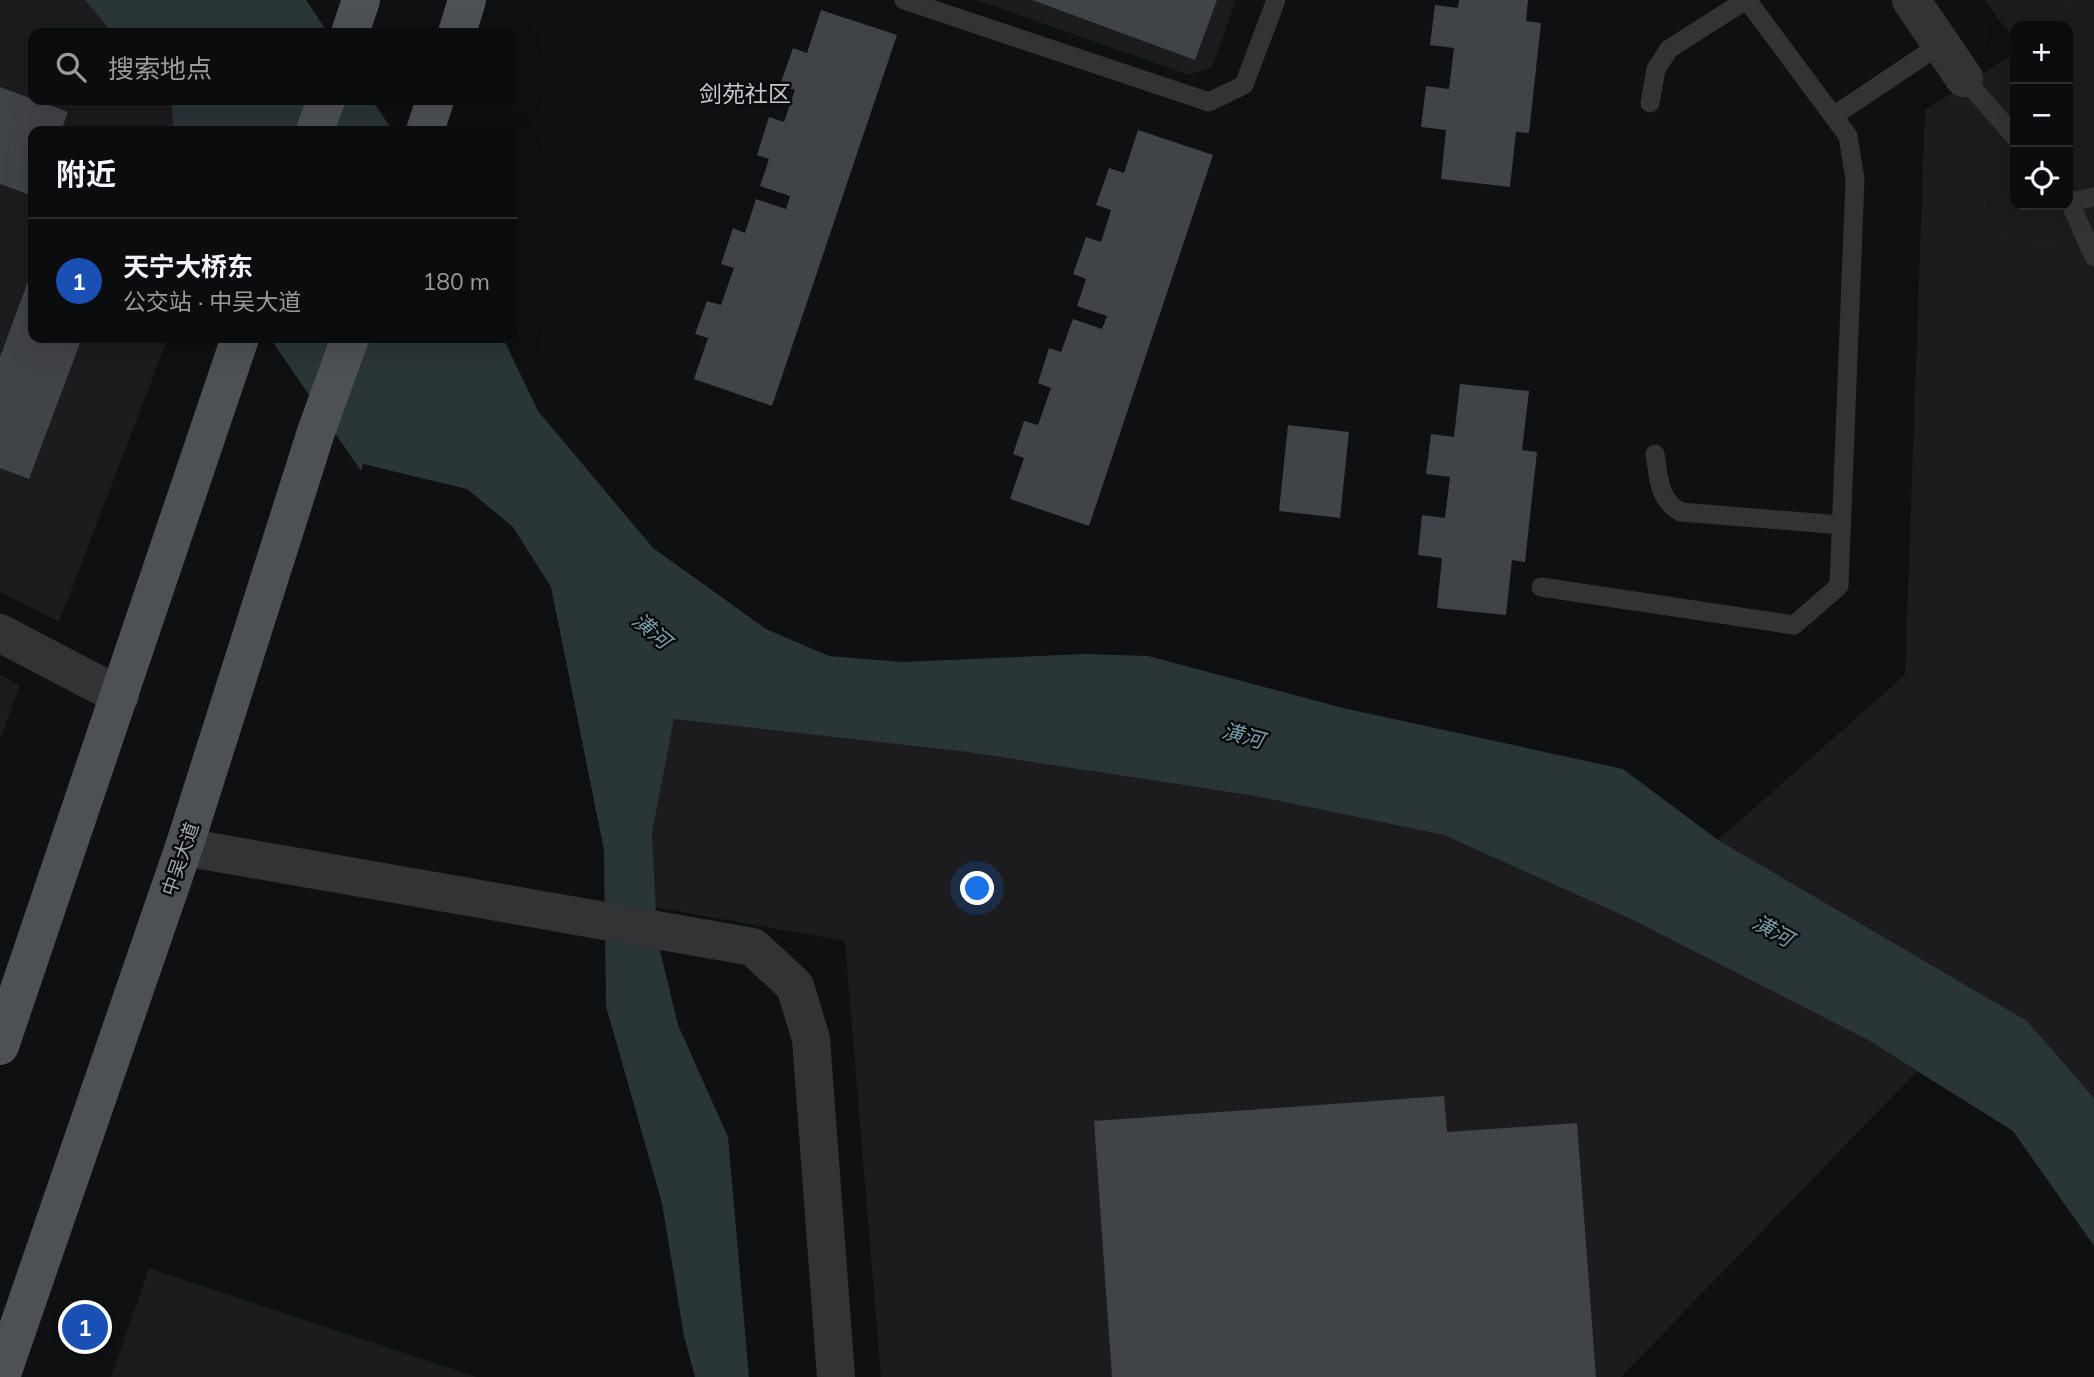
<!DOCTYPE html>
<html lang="zh">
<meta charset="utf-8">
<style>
:root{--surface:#0b0c0d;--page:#191a1b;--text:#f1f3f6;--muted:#9a9b9d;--line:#2b2c2e;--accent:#b45309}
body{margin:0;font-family:Mulish,"Noto Sans SC",sans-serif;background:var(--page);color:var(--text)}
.controls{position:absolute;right:21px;top:21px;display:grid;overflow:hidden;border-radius:14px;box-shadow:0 7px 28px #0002}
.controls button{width:63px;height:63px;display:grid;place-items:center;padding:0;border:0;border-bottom:2px solid var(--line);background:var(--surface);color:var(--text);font:35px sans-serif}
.you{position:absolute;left:978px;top:889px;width:24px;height:24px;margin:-18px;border:5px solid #fff;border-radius:50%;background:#1a73e8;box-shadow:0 0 0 10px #1a73e833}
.badge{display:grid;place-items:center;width:46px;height:46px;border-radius:50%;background:var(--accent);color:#fff;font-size:23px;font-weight:700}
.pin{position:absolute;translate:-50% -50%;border:4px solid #fff;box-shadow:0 2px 7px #0006}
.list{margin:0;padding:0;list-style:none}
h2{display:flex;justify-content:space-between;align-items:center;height:91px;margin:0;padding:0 28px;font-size:30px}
h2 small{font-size:23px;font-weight:400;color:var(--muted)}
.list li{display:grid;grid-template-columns:46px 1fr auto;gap:21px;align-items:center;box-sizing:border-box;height:126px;padding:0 28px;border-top:2px solid var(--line)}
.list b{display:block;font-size:26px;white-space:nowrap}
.list p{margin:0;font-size:23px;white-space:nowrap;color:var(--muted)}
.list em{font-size:23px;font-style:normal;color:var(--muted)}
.icon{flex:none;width:38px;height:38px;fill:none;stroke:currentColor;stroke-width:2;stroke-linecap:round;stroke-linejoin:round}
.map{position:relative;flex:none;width:2094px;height:1377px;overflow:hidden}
.search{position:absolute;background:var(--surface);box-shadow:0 7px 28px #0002;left:28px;top:28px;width:490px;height:77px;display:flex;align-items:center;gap:18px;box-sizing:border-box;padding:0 24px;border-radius:14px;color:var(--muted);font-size:26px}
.panel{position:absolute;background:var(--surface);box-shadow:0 7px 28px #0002;left:28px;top:126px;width:490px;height:217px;border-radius:14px}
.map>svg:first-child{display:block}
.built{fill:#1c1c1e}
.water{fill:#2a3538}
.building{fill:#404347}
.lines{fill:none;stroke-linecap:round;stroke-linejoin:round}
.lane{stroke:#313335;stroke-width:19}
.street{stroke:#313335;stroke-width:38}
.primary{stroke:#4d5054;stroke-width:38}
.labels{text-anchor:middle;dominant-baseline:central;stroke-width:5;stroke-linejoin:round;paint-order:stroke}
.street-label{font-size:19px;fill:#a1aab1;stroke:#0b0b0c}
.water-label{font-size:21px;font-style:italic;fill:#7a9faa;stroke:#0b0b0c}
.quarter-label{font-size:23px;fill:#c2c8cd;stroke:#0b0b0c}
</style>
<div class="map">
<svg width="2094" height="1377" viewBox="0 0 2094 1377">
<rect width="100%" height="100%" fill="#0f1011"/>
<path class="built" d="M 0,0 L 85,0 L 112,33 L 33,33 L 33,100 L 166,100 L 172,106 L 173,131 L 33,131 L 33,338 L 168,338 L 59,622 L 0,592 Z
M 976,0 L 1236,0 L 1212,67 L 1189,75 Z
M 1985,0 L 2094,0 L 2094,1098 L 2027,1021 L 1718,840 L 1905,675 L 1925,110 L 2015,53 L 2015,205 L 2068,205 L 2068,26 L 2015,26 L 2015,42 Z
M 0,675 L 20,685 L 0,740 Z
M 674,719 L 967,752 L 1255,796 L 1444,835 L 1633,920 L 1870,1041 L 1917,1071 L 1621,1377 L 881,1377 L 845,941 L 655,907 L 652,833 Z
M 149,1268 L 477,1377 L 111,1377 Z"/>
<path class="water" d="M 85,0 L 306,0 L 328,33 L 112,33 Z
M 166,100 L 372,100 L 393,131 L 173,131 L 172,106 Z
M 270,338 L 503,338 L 538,411 L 653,548 L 766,629 L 829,656 L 903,662 L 1084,654 L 1148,656 L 1343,708 L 1623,769 L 1718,840 L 2027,1021 L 2094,1098 L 2094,1246 L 2013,1131 L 1917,1071 L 1870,1041 L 1633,920 L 1444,835 L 1255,796 L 967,752 L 674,719 L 652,833 L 657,938 L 678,1025 L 728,1137 L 749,1377 L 695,1377 L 684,1336 L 662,1203 L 606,1006 L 604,850 L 551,587 L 513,527 L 467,489 L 363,464 L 361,471 Z"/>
<path class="building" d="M 1032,0 L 1217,0 L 1195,60 Z
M 1459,0 L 1528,0 L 1526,21 L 1541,23 L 1529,133 L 1516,132 L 1510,187 L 1441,179 L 1446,130 L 1421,127 L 1426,86 L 1449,89 L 1454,48 L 1430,45 L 1435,5 L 1458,8 Z
M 821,10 L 897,35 L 772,406 L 694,379 L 708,338 L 695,334 L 707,301 L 721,305 L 734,268 L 721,264 L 733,228 L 745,233 L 756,199 L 786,209 L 790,196 L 760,186 L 769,159 L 757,155 L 769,117 L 784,122 L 795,90 L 780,85 L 793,48 L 807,53 Z
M 0,87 L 68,112 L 61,131 L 33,131 L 33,196 L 0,184 Z
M 1138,130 L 1213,155 L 1089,526 L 1010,499 L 1024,458 L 1013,454 L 1024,421 L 1038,425 L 1051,388 L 1038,383 L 1049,348 L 1061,352 L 1073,319 L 1102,329 L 1107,316 L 1077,306 L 1086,279 L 1073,274 L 1086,237 L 1101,242 L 1111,210 L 1096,205 L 1109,168 L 1124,173 Z
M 33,268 L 33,338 L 82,338 L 29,479 L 0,468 L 0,357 Z
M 1460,384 L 1529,391 L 1522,450 L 1537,452 L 1525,562 L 1512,560 L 1506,615 L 1437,608 L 1442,558 L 1418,555 L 1422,515 L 1445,518 L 1450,477 L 1426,474 L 1431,434 L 1454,437 Z
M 1288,425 L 1349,432 L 1340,518 L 1279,511 Z
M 1444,1096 L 1447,1132 L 1577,1123 L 1596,1377 L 1112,1377 L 1094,1121 Z"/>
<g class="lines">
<path class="lane" d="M 904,0 L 1209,102 L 1244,85 L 1276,0
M 1964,78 L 2015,137
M 1650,103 L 1656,69 L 1669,49 L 1746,0
M 1835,115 L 1941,44
M 2068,198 L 2094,257
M 2071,202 L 2094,197
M 1655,454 C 1659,478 1658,500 1681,512 L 1841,525
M 1541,587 L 1794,625 L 1839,586 L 1855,179 L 1848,136 L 1747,0"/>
<path class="street" d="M 1911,0 L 1964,78
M 0,633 L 120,696
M 184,847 L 753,947 L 795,986 L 811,1039 L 836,1377"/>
<path class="primary" d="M 350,33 L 361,0
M 457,33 L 467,0
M 315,131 L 326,100
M 425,131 L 435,100
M 0,1046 L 240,338
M 1,1377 L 184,847 L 316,432 L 350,338"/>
</g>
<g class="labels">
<g class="street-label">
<text transform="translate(180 859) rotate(-71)">中吴大道</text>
</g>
<g class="water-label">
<text transform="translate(652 630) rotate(40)">潢河</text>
<text transform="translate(1243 735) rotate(15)">潢河</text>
<text transform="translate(1773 930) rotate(29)">潢河</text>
</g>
<g class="quarter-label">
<text x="745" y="93">剑苑社区</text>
</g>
</g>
</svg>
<div class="controls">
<button>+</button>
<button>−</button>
<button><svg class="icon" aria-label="locate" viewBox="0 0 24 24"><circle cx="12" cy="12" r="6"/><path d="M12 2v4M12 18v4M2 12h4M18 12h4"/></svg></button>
</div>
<div class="you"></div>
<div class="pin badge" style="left:85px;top:1327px;background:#1a4fb4">1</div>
<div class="search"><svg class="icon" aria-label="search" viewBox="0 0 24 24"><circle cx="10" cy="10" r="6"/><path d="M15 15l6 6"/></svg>搜索地点</div>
<section class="panel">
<h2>附近<small></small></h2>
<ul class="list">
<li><span class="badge" style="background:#1a4fb4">1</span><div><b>天宁大桥东</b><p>公交站 · 中吴大道</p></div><em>180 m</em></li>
</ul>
</section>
</div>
